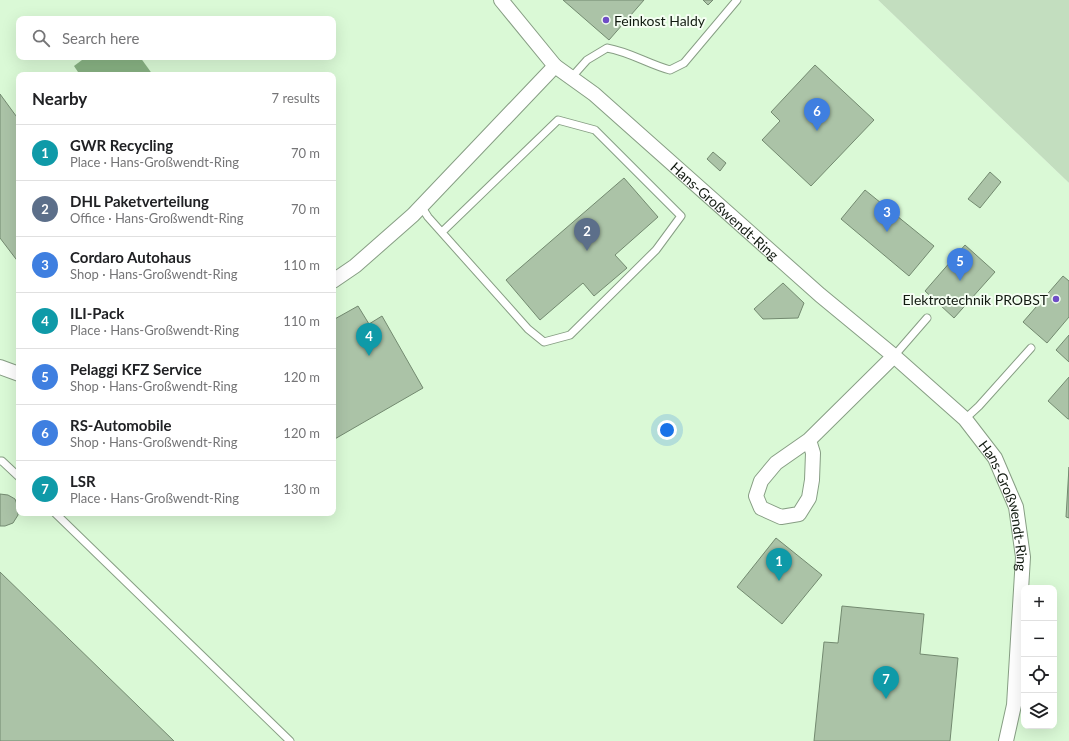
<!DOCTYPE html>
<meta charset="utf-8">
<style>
:root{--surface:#fff;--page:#f2f2f2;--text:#202124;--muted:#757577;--line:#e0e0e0;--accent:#0b8043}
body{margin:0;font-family:Lato,sans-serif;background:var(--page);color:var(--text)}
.controls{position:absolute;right:12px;bottom:12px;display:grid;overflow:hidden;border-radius:8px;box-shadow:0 4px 16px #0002}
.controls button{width:36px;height:36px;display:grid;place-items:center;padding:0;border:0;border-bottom:1px solid var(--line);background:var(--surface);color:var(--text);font:20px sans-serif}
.you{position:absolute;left:667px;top:430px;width:14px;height:14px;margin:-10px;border:3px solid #fff;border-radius:50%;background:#1a73e8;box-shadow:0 0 0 6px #1a73e833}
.badge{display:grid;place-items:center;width:26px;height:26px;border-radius:50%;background:var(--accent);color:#fff;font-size:13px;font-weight:700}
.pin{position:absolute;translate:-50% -33px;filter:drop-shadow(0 1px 2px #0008)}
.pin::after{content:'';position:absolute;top:21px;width:14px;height:12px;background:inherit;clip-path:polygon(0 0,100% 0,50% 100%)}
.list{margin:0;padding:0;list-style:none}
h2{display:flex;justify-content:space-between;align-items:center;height:52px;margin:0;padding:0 16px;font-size:17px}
h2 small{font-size:13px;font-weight:400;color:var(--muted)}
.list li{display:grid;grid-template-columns:26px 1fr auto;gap:12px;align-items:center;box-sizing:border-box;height:56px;padding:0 16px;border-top:1px solid var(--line)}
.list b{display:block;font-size:15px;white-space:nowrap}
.list p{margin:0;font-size:13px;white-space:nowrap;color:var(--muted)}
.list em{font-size:13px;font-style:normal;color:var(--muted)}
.icon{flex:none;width:22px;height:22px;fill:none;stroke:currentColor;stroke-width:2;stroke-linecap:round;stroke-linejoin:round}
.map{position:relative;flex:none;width:1069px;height:741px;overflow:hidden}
.search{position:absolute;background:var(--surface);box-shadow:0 4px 16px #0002;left:16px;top:16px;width:320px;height:44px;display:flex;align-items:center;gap:10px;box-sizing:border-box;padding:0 14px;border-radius:8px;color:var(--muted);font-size:15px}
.panel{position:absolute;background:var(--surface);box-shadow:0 4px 16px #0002;left:16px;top:72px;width:320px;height:444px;border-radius:8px}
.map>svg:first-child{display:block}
.built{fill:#daf9d6;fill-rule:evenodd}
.green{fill:#c3debf}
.water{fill:#88b283}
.building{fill:#abc3a7;stroke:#738a70}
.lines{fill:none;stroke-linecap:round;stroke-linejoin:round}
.lane-casing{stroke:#879e84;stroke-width:9}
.street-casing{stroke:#879e84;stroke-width:16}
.lane{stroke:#fff;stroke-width:7}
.street{stroke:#fff;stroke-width:14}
.poi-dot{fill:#6f4dc6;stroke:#f4fef2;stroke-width:1.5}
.labels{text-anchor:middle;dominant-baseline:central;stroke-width:4;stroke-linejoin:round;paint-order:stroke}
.poi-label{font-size:14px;fill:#121b11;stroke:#f4fef2;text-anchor:start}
.street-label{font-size:14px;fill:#121b11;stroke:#f4fef2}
</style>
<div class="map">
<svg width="1069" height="741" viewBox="0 0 1069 741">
<rect width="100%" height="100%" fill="#f4fef2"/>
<path class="built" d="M 0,0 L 878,0 L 1069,183 L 1069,741 L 0,741 ZM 19,19 L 333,19 L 333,57 L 19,57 ZM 19,75 L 333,75 L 333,513 L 19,513 ZM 1024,588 L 1054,588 L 1054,726 L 1024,726 Z"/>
<path class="green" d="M 878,0 L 1069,0 L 1069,183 Z"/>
<path class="water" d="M 86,57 L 140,57 L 153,75 L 80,75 L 74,66 Z"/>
<path class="building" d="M 563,0 L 644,0 L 609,40 Z
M 703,0 L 713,0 L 708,5 Z
M 815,65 L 874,120 L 811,186 L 762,140 L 780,121 L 771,112 Z
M 0,94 L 19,120 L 19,263 L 0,238 Z
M 713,152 L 726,163 L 720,171 L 707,159 Z
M 990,172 L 1001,182 L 980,208 L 968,199 Z
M 624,178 L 658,217 L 615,255 L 627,268 L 594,296 L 583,283 L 540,320 L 506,280 Z
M 865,190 L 934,246 L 909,276 L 841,219 Z
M 965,245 L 995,272 L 954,318 L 925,291 Z
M 1063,276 L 1069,281 L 1069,317 L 1047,343 L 1023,322 Z
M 783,283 L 804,303 L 798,318 L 763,319 L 754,309 Z
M 358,306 L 369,324 L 382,316 L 423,388 L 333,440 L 333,320 Z
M 1069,335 L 1069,362 L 1056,350 Z
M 1069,377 L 1069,419 L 1068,419 L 1048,401 Z
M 1069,467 L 1069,518 L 1066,517 Z
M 0,494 L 8,495 L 15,499 L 18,507 L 18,515 L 13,523 L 5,526 L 0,526 Z
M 776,538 L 822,575 L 782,624 L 737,587 Z
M 0,572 L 174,741 L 0,741 Z
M 842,606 L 924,614 L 920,654 L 958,658 L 950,741 L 814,741 L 824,642 L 838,643 Z"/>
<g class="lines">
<g class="lane-casing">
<path id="lane" d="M 571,78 L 587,60 L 607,48 C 630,52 648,64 670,70 L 684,63 L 737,0
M 421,206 L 428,217 L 528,329 L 544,342 L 570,335 L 656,250 L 681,216 L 595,130 L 558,120 L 442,232
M 894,356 L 927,318
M 965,419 L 979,406 L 1031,348
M 0,461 L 2,461 L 19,477
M 55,513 L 290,741"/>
</g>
<g class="street-casing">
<g id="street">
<path d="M 501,0 L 555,66"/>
<path id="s1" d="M 333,281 L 355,266 L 413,215 L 555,66 L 594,94 L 820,295 L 894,356 L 965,419 L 995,458 L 1016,507 L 1023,557 L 1014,705 L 1006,741"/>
<path d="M 0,367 L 19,374"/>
<path d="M 809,440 L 813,453 L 812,480 L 809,498 L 799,514 L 781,517 L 761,508 L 756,496 L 761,481 L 776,463 L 809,440 L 894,356"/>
</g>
</g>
<use href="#lane" class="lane"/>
<use href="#street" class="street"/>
</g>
<g class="poi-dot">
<circle cx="606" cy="20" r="4"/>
<circle cx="1056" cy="299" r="4"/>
</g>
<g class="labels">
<g class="poi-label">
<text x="614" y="20">Feinkost Haldy</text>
<text x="1048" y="299" text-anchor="end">Elektrotechnik PROBST</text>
</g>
<g class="street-label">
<text stroke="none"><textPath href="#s1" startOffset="533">Hans-Großwendt-Ring</textPath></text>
<text stroke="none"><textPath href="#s1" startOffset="949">Hans-Großwendt-Ring</textPath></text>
</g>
</g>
</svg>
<div class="controls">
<button>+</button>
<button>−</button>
<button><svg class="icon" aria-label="locate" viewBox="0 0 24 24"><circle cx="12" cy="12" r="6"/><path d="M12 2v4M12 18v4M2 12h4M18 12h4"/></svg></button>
<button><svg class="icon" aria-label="layers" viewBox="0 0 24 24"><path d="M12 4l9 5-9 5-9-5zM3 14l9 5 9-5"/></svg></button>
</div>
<div class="you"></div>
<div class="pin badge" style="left:779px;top:581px;background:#0f9aa8">1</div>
<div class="pin badge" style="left:587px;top:251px;background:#5c6f8a">2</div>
<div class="pin badge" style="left:887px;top:232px;background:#3f7fe0">3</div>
<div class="pin badge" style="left:369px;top:356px;background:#0f9aa8">4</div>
<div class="pin badge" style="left:960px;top:281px;background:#3f7fe0">5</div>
<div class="pin badge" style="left:817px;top:131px;background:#3f7fe0">6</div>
<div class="pin badge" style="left:886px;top:699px;background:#0f9aa8">7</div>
<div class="search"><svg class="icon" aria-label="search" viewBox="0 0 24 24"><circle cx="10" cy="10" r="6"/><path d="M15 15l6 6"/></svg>Search here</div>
<section class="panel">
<h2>Nearby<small>7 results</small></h2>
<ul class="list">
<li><span class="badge" style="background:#0f9aa8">1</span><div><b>GWR Recycling</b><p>Place · Hans-Großwendt-Ring</p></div><em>70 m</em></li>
<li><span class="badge" style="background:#5c6f8a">2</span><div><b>DHL Paketverteilung</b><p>Office · Hans-Großwendt-Ring</p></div><em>70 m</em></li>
<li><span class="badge" style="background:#3f7fe0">3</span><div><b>Cordaro Autohaus</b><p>Shop · Hans-Großwendt-Ring</p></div><em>110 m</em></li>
<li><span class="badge" style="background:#0f9aa8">4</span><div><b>ILI-Pack</b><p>Place · Hans-Großwendt-Ring</p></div><em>110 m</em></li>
<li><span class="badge" style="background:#3f7fe0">5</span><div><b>Pelaggi KFZ Service</b><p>Shop · Hans-Großwendt-Ring</p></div><em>120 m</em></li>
<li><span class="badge" style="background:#3f7fe0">6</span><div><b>RS-Automobile</b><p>Shop · Hans-Großwendt-Ring</p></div><em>120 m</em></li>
<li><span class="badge" style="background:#0f9aa8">7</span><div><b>LSR</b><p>Place · Hans-Großwendt-Ring</p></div><em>130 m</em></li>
</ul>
</section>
</div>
